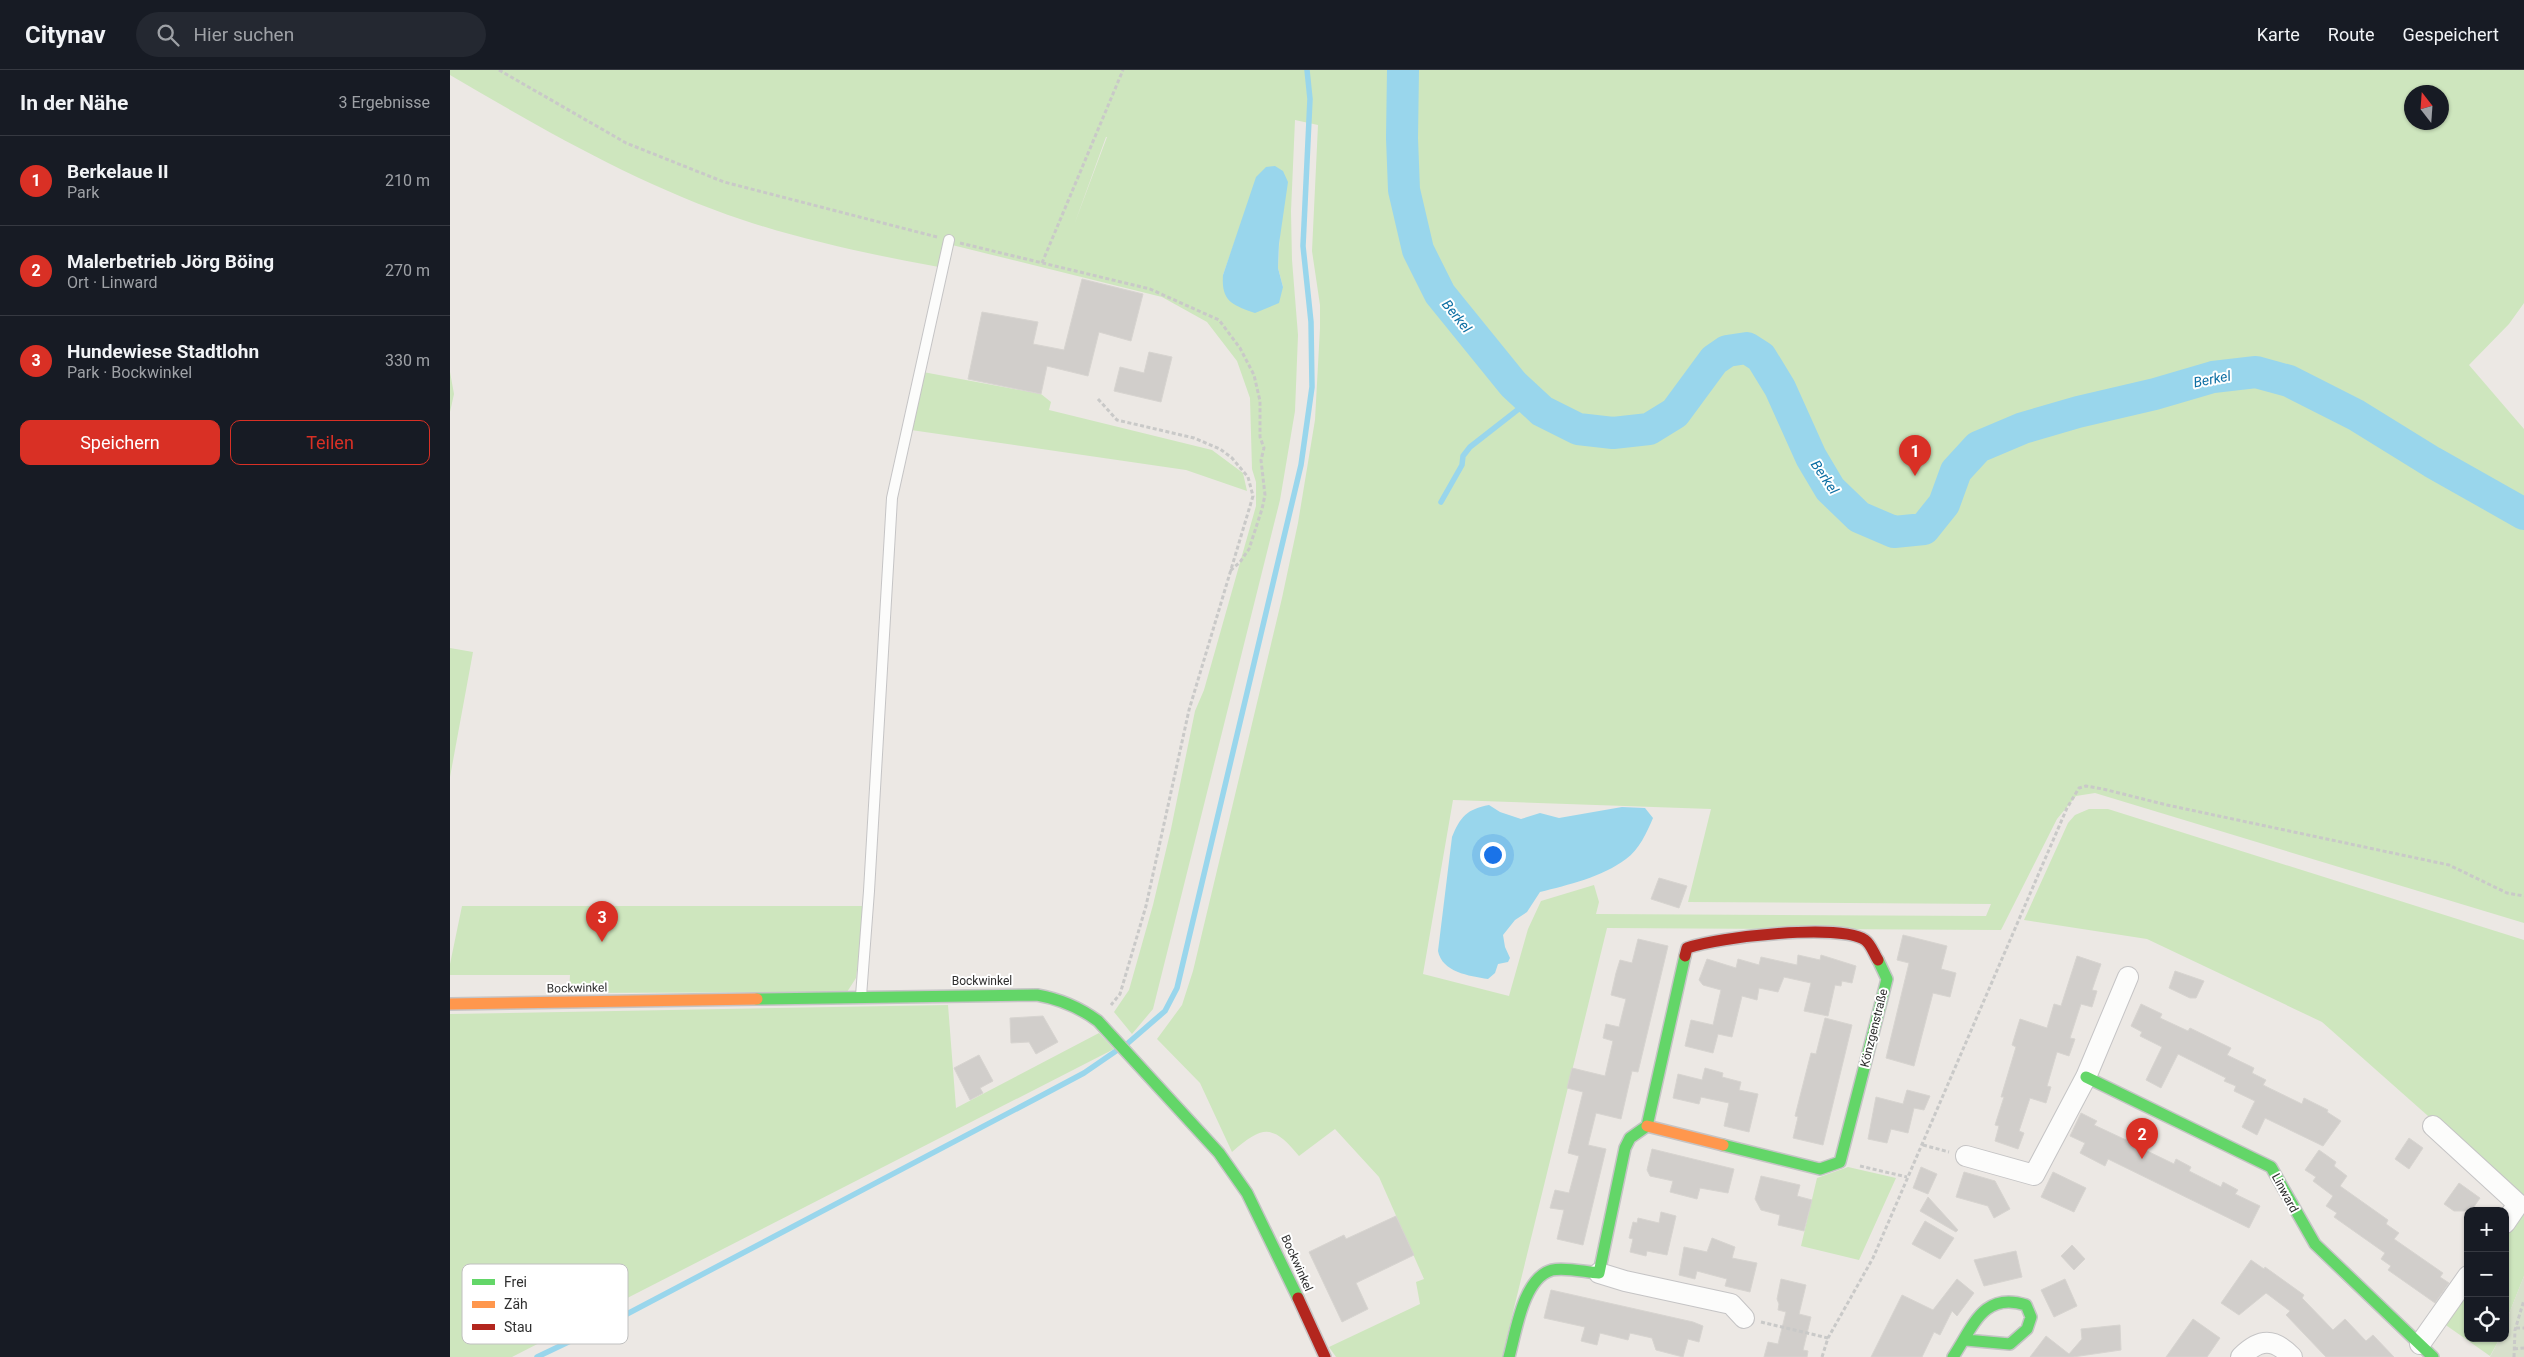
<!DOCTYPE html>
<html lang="de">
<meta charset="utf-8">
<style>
:root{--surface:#171b24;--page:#242831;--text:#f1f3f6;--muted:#9ea1a6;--line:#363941;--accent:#d93025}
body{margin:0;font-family:Roboto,sans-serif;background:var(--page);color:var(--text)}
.controls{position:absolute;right:15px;bottom:15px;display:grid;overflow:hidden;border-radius:10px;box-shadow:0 1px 4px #0004}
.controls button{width:45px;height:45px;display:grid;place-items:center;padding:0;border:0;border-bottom:1px solid var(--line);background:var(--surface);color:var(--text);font:25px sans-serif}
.compass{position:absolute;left:1954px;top:15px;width:45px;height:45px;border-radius:50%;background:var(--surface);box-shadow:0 1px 4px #0004;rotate:343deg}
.you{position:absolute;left:1042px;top:784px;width:18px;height:18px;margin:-12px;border:4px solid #fff;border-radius:50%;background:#1a73e8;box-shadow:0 0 0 8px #1a73e833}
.badge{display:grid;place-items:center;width:32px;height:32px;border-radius:50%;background:var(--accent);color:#fff;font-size:16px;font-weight:700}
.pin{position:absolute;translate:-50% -41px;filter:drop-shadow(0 1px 2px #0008)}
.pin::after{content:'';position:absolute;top:26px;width:18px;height:15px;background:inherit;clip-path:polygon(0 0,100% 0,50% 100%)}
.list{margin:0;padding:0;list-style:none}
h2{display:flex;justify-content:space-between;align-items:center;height:65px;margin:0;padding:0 20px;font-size:21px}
h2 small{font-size:16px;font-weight:400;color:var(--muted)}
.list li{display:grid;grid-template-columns:32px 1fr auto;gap:15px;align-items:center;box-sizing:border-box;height:90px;padding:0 20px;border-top:1px solid var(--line)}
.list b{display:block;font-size:19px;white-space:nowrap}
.list p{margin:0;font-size:16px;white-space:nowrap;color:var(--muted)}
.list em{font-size:16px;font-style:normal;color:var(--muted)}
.actions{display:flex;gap:10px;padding:15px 20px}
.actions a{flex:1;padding:11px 0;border:1px solid var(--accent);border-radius:10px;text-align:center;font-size:18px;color:var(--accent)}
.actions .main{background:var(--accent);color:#fff}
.icon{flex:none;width:28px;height:28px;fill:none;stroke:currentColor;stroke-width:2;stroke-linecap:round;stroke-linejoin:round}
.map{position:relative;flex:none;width:2074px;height:1287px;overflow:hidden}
header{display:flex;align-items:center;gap:30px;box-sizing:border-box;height:70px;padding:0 25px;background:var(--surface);border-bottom:1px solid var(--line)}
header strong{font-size:24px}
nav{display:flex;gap:28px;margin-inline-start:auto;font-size:18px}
.search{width:350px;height:45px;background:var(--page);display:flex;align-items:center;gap:12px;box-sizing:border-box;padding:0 18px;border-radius:28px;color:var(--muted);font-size:19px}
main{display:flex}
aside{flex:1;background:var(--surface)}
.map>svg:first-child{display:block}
.green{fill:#cee6be;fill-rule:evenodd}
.cemetery{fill:#d8e0cc}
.water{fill:#99d6ec}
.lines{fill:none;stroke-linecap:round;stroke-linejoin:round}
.stream{stroke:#99d6ec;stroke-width:5.5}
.river{stroke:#99d6ec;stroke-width:32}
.building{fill:#d1cecb;stroke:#d7d4d0}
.lane-casing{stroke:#c5c4c5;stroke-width:12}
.street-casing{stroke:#c5c4c5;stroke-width:22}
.fast-casing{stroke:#c5c4c5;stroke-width:14}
.slow-casing{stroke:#c5c4c5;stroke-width:14}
.jam-casing{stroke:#c5c4c5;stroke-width:14}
.path{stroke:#c9c9c8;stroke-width:3;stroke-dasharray:4 2.5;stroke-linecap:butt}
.lane{stroke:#fcfcfb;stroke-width:10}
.street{stroke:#fcfcfb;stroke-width:20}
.fast{stroke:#63d668;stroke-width:11}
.slow{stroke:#ff974d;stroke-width:11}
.jam{stroke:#b3261e;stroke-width:11}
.labels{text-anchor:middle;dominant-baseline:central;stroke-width:4;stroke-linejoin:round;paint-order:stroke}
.street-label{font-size:12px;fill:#2e2e2e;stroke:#fff}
.water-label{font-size:14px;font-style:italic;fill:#0d6fa3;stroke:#fff}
.key{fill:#fff;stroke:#c0c0c0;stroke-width:1}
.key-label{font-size:14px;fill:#2e2e2e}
</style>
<header>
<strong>Citynav</strong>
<div class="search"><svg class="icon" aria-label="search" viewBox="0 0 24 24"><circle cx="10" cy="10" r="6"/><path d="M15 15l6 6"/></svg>Hier suchen</div>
<nav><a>Karte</a><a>Route</a><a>Gespeichert</a></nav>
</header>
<main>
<aside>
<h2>In der Nähe<small>3 Ergebnisse</small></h2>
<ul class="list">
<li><span class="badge">1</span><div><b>Berkelaue II</b><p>Park</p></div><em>210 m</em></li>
<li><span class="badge">2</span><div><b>Malerbetrieb Jörg Böing</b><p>Ort · Linward</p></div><em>270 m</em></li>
<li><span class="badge">3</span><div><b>Hundewiese Stadtlohn</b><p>Park · Bockwinkel</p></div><em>330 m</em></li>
</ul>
<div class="actions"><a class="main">Speichern</a><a>Teilen</a></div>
</aside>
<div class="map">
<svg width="2074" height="1287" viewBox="0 0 2074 1287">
<rect width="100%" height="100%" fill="#ece8e4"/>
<path class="green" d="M 0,0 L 2074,0 L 2074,233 L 2059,254 L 2019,295 L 2074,359 L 2074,853 L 1645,723 L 1626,726 L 1607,749 L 1551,860 L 1157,858 L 1052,1287 L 886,1287 L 879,1277 L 970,1234 L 966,1212 L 974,1209 L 929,1107 L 885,1059 L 849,1086 C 823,1054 813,1055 782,1082 L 750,1013 L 707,969 L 732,935 L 743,901 L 832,528 L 848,453 L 865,350 L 870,258 L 870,235 L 862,181 L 868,55 L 845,50 L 841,141 L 842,190 L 848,265 L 845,341 L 830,430 L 703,939 L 682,964 L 664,942 L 679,920 L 703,835 L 721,759 L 745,641 L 754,620 L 806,436 L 806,412 L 802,399 L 800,328 L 787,291 L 757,252 L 712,227 L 494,173 L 489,197 C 423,185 356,171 293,150 C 189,115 94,60 0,5 ZM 1962,22 L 1992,22 L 1992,52 L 1962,52 ZM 657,67 L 624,155 L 656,67 ZM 797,137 L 830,157 L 828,198 L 833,217 L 773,205 ZM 1003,730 L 1261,739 L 1238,832 L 1541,834 L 1536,846 L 1146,844 L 1149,832 L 1144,815 L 1091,831 L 1078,859 L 1059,926 L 973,904 Z
M 0,302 L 4,324 L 0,342 Z
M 473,302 L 591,324 L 601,332 L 599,340 L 762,380 L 793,403 L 797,421 L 736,400 L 461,360 Z
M 0,578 L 23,582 L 0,707 Z
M 1639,739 L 1658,739 L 2074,870 L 2074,1131 L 1872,952 L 1697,869 L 1574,850 L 1618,753 L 1625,745 Z
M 12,836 L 415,836 L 406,908 L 397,922 L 119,923 L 120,905 L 0,905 L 0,894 Z
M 498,935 L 506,1038 L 649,963 L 664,979 L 62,1287 L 0,1287 L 0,944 Z
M 1398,1097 L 1446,1108 L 1409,1190 L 1351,1176 L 1367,1108 Z
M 2074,1142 L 2074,1206 L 2055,1254 L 2055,1158 Z
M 2018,1211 L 2018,1268 L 2050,1268 L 2040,1286 L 1990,1251 Z"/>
<path class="cemetery" d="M 2074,1206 L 2074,1287 L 2040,1287 L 2050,1268 L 2055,1268 L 2055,1254 Z"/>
<path class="water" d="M 825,96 L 833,101 L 838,112 L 829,174 L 828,198 L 833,217 L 829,233 L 805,243 C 783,235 771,232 773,205 L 806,107 L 816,97 Z
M 1039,735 L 1050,742 L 1071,749 L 1090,743 L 1109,748 L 1172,737 L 1195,738 L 1203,748 C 1197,762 1189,780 1176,789 C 1152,807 1118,815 1090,822 L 1077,842 L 1065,850 L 1053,865 L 1055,877 L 1060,888 L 1058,892 L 1048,894 L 1045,903 L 1038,909 C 1019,906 992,902 988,881 L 1002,767 C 1010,747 1017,739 1039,735 Z"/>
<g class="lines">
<path class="stream" d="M 991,432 L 1012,395 L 1013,386 L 1020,377 L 1080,330
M 678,973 L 715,941 L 727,918 L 851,395 L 862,317 L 861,252 L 853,176 L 860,29 L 857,0
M 87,1287 L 177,1244 L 587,1028 L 634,1003 L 666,981"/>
<path class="river" d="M 953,0 L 952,68 L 954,120 L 968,180 L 990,224 L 1063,314 L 1092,341 L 1128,359 L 1163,363 L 1199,359 L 1225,343 L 1264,290 L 1277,281 L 1297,278 L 1311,287 L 1330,318 L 1361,387 L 1380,419 L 1409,447 L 1444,462 L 1474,459 L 1494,434 L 1506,401 L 1528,377 L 1573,358 L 1628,342 L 1705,324 L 1763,307 L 1806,302 L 1839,311 L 1906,345 L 1982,392 L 2074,444"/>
</g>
<path class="building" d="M 632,209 L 693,224 L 681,271 L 649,262 L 638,306 L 597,296 L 591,324 L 518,309 L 532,242 L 588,252 L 583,274 L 614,280 Z
M 699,282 L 722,287 L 711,332 L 664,321 L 670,297 L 694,303 Z
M 1209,808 L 1237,816 L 1229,838 L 1201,829 Z
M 1453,865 L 1497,876 L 1491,899 L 1506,903 L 1500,927 L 1483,923 L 1464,996 L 1436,988 L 1459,893 L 1447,890 Z
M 1188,869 L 1218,876 L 1188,1002 L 1182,1001 L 1171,1049 L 1146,1043 L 1138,1075 L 1156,1079 L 1133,1175 L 1107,1169 L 1114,1140 L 1100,1138 L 1105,1120 L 1119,1123 L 1129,1086 L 1118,1083 L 1133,1022 L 1117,1018 L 1122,998 L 1155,1006 L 1163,971 L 1153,968 L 1156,954 L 1169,957 L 1176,929 L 1161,925 L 1166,903 L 1170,890 L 1182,893 Z
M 1348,885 L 1370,890 L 1371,885 L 1406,896 L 1402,913 L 1392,911 L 1391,916 L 1385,915 L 1378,946 L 1354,941 L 1361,913 L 1334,907 L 1328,922 L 1309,918 L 1307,930 L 1292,926 L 1282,967 L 1268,964 L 1263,983 L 1235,976 L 1241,950 L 1263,955 L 1271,920 L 1253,915 L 1249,910 L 1257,889 L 1286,898 L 1288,889 L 1309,895 L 1311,887 L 1347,895 Z
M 1627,886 L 1651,894 L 1642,920 L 1647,921 L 1642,937 L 1631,934 L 1620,968 L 1625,969 L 1619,986 L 1607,982 L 1597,1016 L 1601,1017 L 1596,1033 L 1580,1028 L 1569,1061 L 1574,1063 L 1568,1079 L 1545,1071 L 1549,1056 L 1545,1055 L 1554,1027 L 1551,1027 L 1566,977 L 1562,975 L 1570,949 L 1597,958 L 1604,934 L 1611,936 Z
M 1725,901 L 1754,911 L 1746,928 L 1740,928 L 1719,918 Z
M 1691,934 L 1712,944 L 1710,948 L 1738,961 L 1740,958 L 1781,978 L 1777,985 L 1804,998 L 1802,1003 L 1816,1010 L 1813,1015 L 1852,1034 L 1854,1028 L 1878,1040 L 1877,1042 L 1891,1051 L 1873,1076 L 1815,1048 L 1807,1065 L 1792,1057 L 1805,1031 L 1784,1021 L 1786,1016 L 1774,1011 L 1776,1008 L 1728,984 L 1711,1018 L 1696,1010 L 1712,977 L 1690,966 L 1692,962 L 1681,956 Z
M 593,946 L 608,972 L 586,984 L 579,972 L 561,973 L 560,948 Z
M 1375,948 L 1402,955 L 1373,1075 L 1343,1068 L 1348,1047 L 1345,1046 L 1361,983 L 1366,984 Z
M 529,985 L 543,1011 L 530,1018 L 533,1023 L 520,1030 L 504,998 Z
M 1255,998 L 1273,1003 L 1272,1007 L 1291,1012 L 1289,1020 L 1308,1024 L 1299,1062 L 1274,1056 L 1279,1033 L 1251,1027 L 1249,1034 L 1223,1028 L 1228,1004 L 1252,1010 Z
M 1457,1020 L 1480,1026 L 1474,1040 L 1464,1038 L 1458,1063 L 1441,1059 L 1437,1073 L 1418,1069 L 1426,1027 L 1453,1034 Z
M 1631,1043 L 1647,1051 L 1644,1055 L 1676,1070 L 1678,1066 L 1694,1074 L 1691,1078 L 1724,1094 L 1726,1089 L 1741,1097 L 1739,1101 L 1771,1117 L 1773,1112 L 1788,1120 L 1785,1124 L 1810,1136 L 1799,1158 L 1658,1089 L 1655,1096 L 1630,1083 L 1635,1073 L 1620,1066 Z
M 1959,1068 L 1973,1078 L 1959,1099 L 1945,1089 Z
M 1202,1079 L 1284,1099 L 1278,1123 L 1250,1118 L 1247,1129 L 1220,1122 L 1223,1111 L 1200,1106 L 1197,1100 Z
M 1869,1080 L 1886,1092 L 1884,1096 L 1897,1106 L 1890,1116 L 1938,1150 L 1936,1154 L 1949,1163 L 1944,1169 L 1993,1203 L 1990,1207 L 1999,1213 L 1985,1233 L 1938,1200 L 1941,1196 L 1931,1189 L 1935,1183 L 1884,1147 L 1887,1143 L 1876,1136 L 1883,1126 L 1863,1111 L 1866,1107 L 1855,1100 Z
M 1471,1097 L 1487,1104 L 1478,1124 L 1463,1118 Z
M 1514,1102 L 1545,1111 L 1560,1139 L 1544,1148 L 1538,1136 L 1506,1127 Z
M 1603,1102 L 1636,1118 L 1624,1142 L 1591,1127 Z
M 1311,1106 L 1350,1115 L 1347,1126 L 1362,1130 L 1354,1161 L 1328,1155 L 1330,1145 L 1311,1140 L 1305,1129 Z
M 2009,1113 L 2030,1128 L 2021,1141 L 2004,1141 L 1994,1134 Z
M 1478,1127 L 1508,1160 L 1506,1162 L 1470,1141 Z
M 1211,1142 L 1226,1146 L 1217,1185 L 1197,1181 L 1196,1186 L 1180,1182 L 1183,1169 L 1179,1168 L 1183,1152 L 1187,1153 L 1188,1148 L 1209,1153 Z
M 946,1146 L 964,1185 L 906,1213 L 918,1239 L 892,1252 L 859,1182 L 894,1165 L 896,1169 Z
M 1475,1151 L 1504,1168 L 1490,1189 L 1462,1174 Z
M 1262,1168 L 1285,1177 L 1282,1188 L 1307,1193 L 1300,1222 L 1275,1216 L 1277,1209 L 1247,1201 L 1245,1209 L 1229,1205 L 1234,1177 L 1257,1182 Z
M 1622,1175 L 1635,1189 L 1624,1200 L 1611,1186 Z
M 1566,1181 L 1572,1207 L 1534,1216 L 1524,1190 Z
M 1801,1190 L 1814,1199 L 1815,1197 L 1854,1225 L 1852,1228 L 1883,1260 L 1895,1249 L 1916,1271 L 1923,1265 L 1944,1287 L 1876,1287 L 1836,1245 L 1840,1241 L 1816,1223 L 1789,1245 L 1771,1233 Z
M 1331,1209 L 1356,1215 L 1349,1244 L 1361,1247 L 1353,1280 L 1358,1281 L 1357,1287 L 1314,1287 L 1318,1272 L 1328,1274 L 1336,1242 L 1328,1240 L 1329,1234 L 1327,1229 Z
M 1507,1209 L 1524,1223 L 1507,1246 L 1502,1241 L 1490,1265 L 1484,1262 L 1472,1287 L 1421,1287 L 1452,1225 L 1483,1240 Z
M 1615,1209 L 1627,1236 L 1604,1247 L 1591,1220 Z
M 1101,1220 L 1243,1252 L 1253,1256 L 1249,1272 L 1238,1269 L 1233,1287 L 1206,1280 L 1202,1268 L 1180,1263 L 1178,1270 L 1150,1263 L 1147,1275 L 1131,1271 L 1135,1257 L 1094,1248 Z
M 1743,1249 L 1770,1268 L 1757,1287 L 1716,1287 Z
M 1670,1255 L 1671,1280 L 1623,1287 L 1580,1287 L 1596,1266 L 1619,1284 L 1632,1269 L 1631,1259 Z"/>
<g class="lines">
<g class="lane-casing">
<path id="lane" d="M 411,926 L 419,821 L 442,428 L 499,170"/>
</g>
<g class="street-casing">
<path id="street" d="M 1983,1056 L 2068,1134 L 2055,1153
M 1516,1086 L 1584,1105 L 1636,1007 L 1678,907
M 1149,1203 L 1175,1211 L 1281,1234 L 1294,1248
M 1970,1274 L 2018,1206
M 1791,1287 C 1810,1268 1824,1268 1842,1287"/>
</g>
<g class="fast-casing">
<path id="fast" d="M 307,929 L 587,925 C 610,929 629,937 648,951 L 769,1083 L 797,1123 L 848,1228
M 1636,1007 L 1821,1097 L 1865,1174 L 1983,1287
M 1273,1075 L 1370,1099 L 1390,1092 L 1437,909 L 1428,890
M 1059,1287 C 1066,1262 1073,1208 1102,1200 C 1115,1197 1135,1202 1149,1203 L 1175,1078 L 1180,1068 L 1197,1056 L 1235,886
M 1503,1287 C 1523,1257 1533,1221 1576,1235 L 1581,1247 L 1577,1259 L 1560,1274 L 1516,1270"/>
</g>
<g class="slow-casing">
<path id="slow" d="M 0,934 L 307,929
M 1197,1056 L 1273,1075"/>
</g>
<g class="jam-casing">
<path id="jam" d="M 1235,886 L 1237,878 C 1268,867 1390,853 1415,870 C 1421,874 1424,884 1428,890
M 848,1228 L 875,1287"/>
</g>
<path class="path" d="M 49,0 L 176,73 L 274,112 L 487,167
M 510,173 L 700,219 L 769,250 L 790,278 L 804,305 L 810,331 L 810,367 L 814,378 L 811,390 L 815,425 L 812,439 L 799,479 L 790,492 L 779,502
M 592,193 L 673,0
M 648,329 L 667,350 L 744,368 L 770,379 L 782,388 L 798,407 L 803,426 L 739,640 L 696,836 L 670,924 L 661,935
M 1473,1075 L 1499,1082
M 1410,1096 L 1457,1107
M 1311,1252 L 1378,1268
M 2066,1258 L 2074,1258
M 2064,1279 L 2074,1278
M 1372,1287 L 1378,1268 L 1423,1188 L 1617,738 L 1629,718 L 1636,716 L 1653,719 L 1717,735 L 1999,795 L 2057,823 L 2074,826
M 2064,1287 L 2065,1260 L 2074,1230"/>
<use href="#lane" class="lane"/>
<use href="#street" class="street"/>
<use href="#fast" class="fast"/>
<use href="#slow" class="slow"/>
<use href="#jam" class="jam"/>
</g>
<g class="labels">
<g class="street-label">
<text x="532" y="911">Bockwinkel</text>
<text transform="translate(127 918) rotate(-1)">Bockwinkel</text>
<text transform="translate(1424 958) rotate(-76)">Könzgenstraße</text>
<text transform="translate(1835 1123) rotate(62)">Linward</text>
<text transform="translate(847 1193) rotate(66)">Bockwinkel</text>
</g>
<g class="water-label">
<text transform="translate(1007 246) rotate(51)">Berkel</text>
<text transform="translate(1762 309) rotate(-11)">Berkel</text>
<text transform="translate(1375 407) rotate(56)">Berkel</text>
</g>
</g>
<rect x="12" y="1194" width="166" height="80" rx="8" class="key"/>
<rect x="22" y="1209" width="23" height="6" fill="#63d668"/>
<rect x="22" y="1231" width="23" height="7" fill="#ff974d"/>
<rect x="22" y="1254" width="23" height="6" fill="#b3261e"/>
<g class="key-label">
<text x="54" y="1217">Frei</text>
<text x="54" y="1239">Zäh</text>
<text x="54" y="1262">Stau</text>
</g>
</svg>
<div class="controls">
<button>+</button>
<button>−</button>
<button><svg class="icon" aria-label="locate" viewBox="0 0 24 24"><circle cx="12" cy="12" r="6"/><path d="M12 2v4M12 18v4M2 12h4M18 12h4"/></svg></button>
</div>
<svg class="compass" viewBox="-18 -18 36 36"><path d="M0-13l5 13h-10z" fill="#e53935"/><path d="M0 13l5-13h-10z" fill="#9ea1a6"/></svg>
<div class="you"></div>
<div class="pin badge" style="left:1465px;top:406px">1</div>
<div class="pin badge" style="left:1692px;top:1089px">2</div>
<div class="pin badge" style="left:152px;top:872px">3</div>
</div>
</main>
